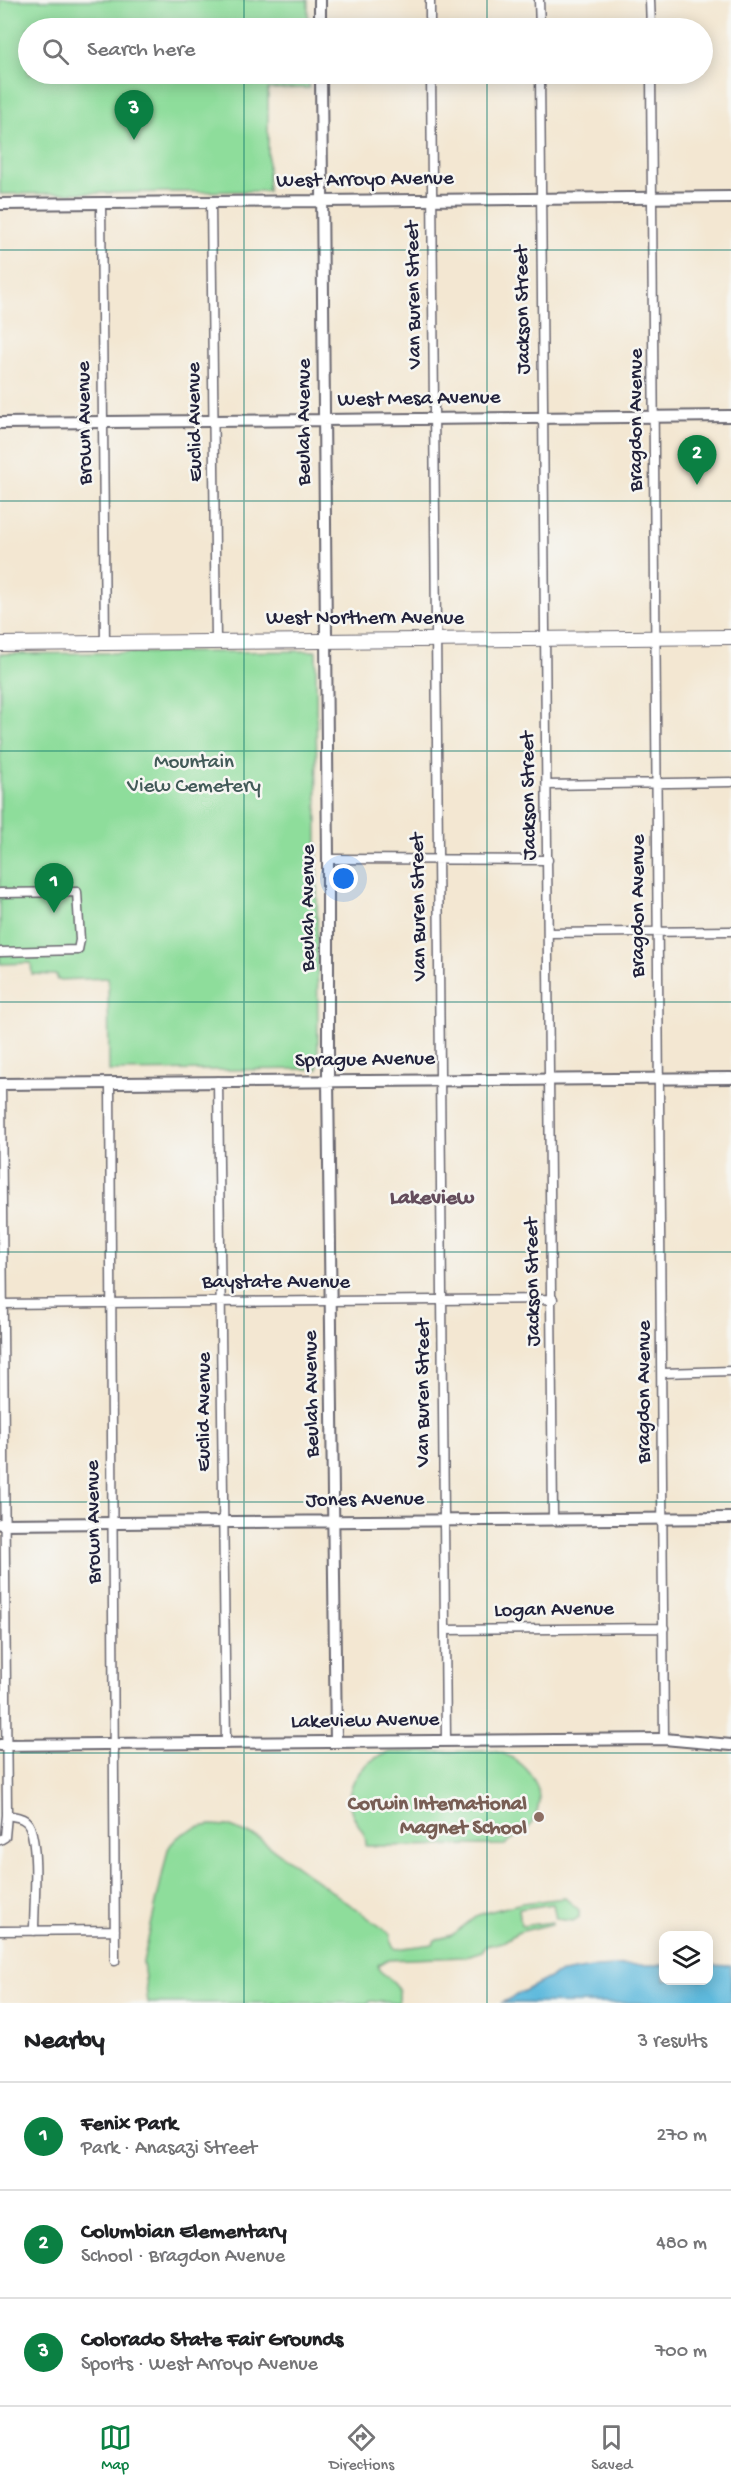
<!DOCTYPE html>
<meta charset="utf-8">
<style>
:root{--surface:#fff;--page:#f2f2f2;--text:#202124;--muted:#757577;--line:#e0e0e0;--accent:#0b8043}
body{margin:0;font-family:"Gochi Hand",sans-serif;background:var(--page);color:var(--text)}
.controls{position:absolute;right:18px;bottom:18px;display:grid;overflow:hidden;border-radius:12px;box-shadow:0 3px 15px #0003}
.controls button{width:54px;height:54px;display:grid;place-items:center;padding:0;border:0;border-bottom:2px solid var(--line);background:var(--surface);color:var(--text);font:30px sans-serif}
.you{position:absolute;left:344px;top:879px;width:21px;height:21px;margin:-15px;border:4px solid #fff;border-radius:50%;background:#1a73e8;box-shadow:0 0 0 9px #1a73e833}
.badge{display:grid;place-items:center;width:39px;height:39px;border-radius:50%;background:var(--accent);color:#fff;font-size:20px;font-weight:700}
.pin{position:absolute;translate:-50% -50px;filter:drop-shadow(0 2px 3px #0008)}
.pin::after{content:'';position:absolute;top:32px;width:21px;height:18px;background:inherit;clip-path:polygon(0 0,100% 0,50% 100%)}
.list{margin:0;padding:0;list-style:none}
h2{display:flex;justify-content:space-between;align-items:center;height:78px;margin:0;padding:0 24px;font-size:26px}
h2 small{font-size:20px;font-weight:400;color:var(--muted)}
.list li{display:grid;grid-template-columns:39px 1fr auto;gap:18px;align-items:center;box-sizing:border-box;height:108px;padding:0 24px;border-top:2px solid var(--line)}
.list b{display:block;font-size:22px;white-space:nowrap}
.list p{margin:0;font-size:20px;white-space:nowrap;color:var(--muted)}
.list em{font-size:20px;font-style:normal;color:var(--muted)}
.icon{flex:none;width:33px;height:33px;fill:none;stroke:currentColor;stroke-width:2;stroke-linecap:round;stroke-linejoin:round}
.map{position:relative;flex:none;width:731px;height:2003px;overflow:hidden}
.search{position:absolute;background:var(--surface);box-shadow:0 3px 15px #0003;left:18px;right:18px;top:18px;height:66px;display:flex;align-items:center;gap:15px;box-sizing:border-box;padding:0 21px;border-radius:33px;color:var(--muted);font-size:22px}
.sheet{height:402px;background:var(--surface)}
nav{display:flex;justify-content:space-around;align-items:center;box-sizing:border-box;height:84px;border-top:2px solid var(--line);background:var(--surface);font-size:16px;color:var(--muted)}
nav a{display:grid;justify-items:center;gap:3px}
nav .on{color:var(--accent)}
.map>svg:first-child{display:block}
.green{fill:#8edd9b;stroke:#58806b;stroke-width:1.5}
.water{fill:#5fbadd;stroke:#406e8c;stroke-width:1.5}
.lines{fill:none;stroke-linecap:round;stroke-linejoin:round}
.minor-casing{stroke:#6b6770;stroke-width:11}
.tertiary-casing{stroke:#6b6770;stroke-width:14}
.primary-casing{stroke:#6b6770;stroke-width:16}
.minor{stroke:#fff;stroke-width:8}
.tertiary{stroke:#fff;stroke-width:10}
.primary{stroke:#fff;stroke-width:14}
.grid{fill:none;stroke:#0f766e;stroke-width:1.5;stroke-opacity:0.55}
.education-dot{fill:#8d6e63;stroke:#f6f6f2;stroke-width:2}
.labels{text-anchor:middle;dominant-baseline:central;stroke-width:5;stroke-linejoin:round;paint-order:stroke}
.street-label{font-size:21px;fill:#22223b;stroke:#f6f6f2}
.park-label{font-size:21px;fill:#425a58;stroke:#f6f6f2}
.education-label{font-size:21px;font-weight:bold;fill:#785e54;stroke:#f6f6f2;text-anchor:end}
.neighbourhood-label{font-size:22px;font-weight:bold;fill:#634d5c;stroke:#f6f6f2}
</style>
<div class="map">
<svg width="731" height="2003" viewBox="0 0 731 2003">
<rect width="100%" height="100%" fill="#f6f6f2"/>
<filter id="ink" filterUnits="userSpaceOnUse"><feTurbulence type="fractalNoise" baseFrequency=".0167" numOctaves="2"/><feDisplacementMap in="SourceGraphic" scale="12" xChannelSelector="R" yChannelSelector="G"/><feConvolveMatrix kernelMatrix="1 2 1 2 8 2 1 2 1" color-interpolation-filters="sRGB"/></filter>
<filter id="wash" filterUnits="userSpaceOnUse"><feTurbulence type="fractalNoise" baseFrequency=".008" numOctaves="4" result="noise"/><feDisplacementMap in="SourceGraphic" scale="24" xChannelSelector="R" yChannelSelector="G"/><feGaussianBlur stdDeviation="1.35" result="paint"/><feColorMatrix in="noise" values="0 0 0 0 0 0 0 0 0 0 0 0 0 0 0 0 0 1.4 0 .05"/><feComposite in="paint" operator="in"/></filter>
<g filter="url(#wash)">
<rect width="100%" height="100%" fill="#f3e7d2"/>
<path class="green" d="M 0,0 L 308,0 L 308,28 L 28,28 L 28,74 L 308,74 L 309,88 L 268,89 L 268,191 L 0,194 Z
M 316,651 L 318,1069 L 109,1071 L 108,978 L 57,980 L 57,975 L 32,974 L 31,963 L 0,964 L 0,654 Z
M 494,1751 C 528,1758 553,1793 530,1826 C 524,1835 511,1838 505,1845 L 366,1846 C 367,1832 357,1826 352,1813 C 341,1785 366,1758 391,1752 Z
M 211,1825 L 228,1826 L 258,1838 L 385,1930 L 390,1934 L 392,1945 L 396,1949 L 433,1944 L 435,1940 L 452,1935 L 478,1915 L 492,1911 L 522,1903 L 565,1898 L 579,1910 L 579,1917 L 573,1921 L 556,1919 L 553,1904 L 519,1909 L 521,1926 L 552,1922 L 552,1924 L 519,1932 L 503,1942 L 486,1946 L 482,1951 L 464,1957 L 386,1960 L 378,1965 L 380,1971 C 392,1981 403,1985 398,2003 L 369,2001 L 368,2003 L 148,2003 L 143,1962 L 168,1849 C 177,1833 194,1827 211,1825 Z"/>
<path class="water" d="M 633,1965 L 663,1965 L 664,1980 L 708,1980 L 709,1965 L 731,1966 L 731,2003 L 501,2003 L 557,1974 L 597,1967 Z"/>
</g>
<g filter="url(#ink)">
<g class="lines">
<g class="minor-casing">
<path id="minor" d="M 430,0 L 430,28
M 539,0 L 540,28
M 650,0 L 651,28
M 431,74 L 446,1740
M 540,74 L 553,1519
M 651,74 L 664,1739
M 211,202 L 216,641
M 101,203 L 105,643
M 547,785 L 731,782
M 328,859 L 548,860
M 0,893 L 77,892 L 80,940 L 78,950 L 0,952
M 549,933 L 731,931
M 218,1081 L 226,1744
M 110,1083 L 115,1961
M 1,1084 L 7,1815 C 16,1817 26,1817 30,1827 C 39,1851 34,1904 34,1931
M 0,1304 L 553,1299
M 663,1373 L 731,1371
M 445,1630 L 664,1628
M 0,1840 L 5,1837 L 7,1815
M 0,1931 L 115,1930"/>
</g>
<g class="tertiary-casing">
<path id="tertiary" d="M 320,0 L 320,28
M 321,74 L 328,859 L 328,1080 L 336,1742
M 0,204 L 731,197
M 0,423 L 731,416
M 0,1084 L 731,1078
M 0,1524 L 731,1518
M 0,1745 L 664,1739 L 731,1745"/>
</g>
<g class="primary-casing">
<path id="primary" d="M 0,644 L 731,637"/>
</g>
<use href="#minor" class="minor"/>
<use href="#tertiary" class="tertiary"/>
<use href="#primary" class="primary"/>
</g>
</g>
<path class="grid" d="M 244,0 L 244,28M 487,0 L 487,28M 244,74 L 244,2003M 487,74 L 487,2003M 0,250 L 731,250M 0,501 L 731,501M 0,751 L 731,751M 0,1002 L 731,1002M 0,1252 L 731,1252M 0,1502 L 731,1502M 0,1753 L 731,1753"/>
<circle class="education-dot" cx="539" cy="1817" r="6"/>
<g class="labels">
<g class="street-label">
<text transform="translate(365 181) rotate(-1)">West Arroyo Avenue</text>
<text transform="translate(415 295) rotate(-91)">Van Buren Street</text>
<text transform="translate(524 310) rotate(-91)">Jackson Street</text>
<text transform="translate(419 400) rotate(-1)">West Mesa Avenue</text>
<text transform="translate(637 420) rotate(-90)">Bragdon Avenue</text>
<text transform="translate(196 422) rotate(-91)">Euclid Avenue</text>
<text transform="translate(305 422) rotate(-90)">Beulah Avenue</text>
<text transform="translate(86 423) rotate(-91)">Brown Avenue</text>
<text x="365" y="619">West Northern Avenue</text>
<text transform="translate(530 796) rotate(-91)">Jackson Street</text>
<text transform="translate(639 906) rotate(-90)">Bragdon Avenue</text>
<text transform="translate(420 907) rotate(-91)">Van Buren Street</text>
<text transform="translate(309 908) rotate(-90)">Beulah Avenue</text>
<text transform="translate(365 1061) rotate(-1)">Sprague Avenue</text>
<text transform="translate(534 1282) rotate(-91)">Jackson Street</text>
<text x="276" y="1283">Baystate Avenue</text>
<text transform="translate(645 1392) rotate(-90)">Bragdon Avenue</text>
<text transform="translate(424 1393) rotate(-90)">Van Buren Street</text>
<text transform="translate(313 1394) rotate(-91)">Beulah Avenue</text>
<text transform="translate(205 1412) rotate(-90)">Euclid Avenue</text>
<text transform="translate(365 1501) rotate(-1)">Jones Avenue</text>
<text transform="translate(95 1522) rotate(-91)">Brown Avenue</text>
<text transform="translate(554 1611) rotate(-1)">Logan Avenue</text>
<text transform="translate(365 1722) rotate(-1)">Lakeview Avenue</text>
</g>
<g class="park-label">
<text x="194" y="763">Mountain<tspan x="194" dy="24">View Cemetery</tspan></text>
</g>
<g class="education-label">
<text x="527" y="1805">Corwin International<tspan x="527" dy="24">Magnet School</tspan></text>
</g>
<g class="neighbourhood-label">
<text x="432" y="1199">Lakeview</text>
</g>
</g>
</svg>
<div class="controls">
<button><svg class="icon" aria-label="layers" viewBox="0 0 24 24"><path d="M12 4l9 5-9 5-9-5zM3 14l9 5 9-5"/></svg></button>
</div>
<div class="you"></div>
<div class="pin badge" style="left:54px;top:913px">1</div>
<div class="pin badge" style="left:697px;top:485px">2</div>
<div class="pin badge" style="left:134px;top:140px">3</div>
<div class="search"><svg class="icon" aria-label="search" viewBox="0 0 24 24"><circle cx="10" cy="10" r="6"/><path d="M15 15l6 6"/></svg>Search here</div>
</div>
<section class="sheet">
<h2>Nearby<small>3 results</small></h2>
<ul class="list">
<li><span class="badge">1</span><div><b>Fenix Park</b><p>Park · Anasazi Street</p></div><em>270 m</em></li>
<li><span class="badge">2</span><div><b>Columbian Elementary</b><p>School · Bragdon Avenue</p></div><em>480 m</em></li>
<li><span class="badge">3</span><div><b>Colorado State Fair Grounds</b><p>Sports · West Arroyo Avenue</p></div><em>700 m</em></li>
</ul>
</section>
<nav>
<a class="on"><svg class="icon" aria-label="map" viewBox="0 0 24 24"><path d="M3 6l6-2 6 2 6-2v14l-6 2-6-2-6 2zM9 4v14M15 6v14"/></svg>Map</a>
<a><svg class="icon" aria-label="directions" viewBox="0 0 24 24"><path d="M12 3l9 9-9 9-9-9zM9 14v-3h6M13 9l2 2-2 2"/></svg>Directions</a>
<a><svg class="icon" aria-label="saved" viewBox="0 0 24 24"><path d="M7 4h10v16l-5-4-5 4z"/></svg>Saved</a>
</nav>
